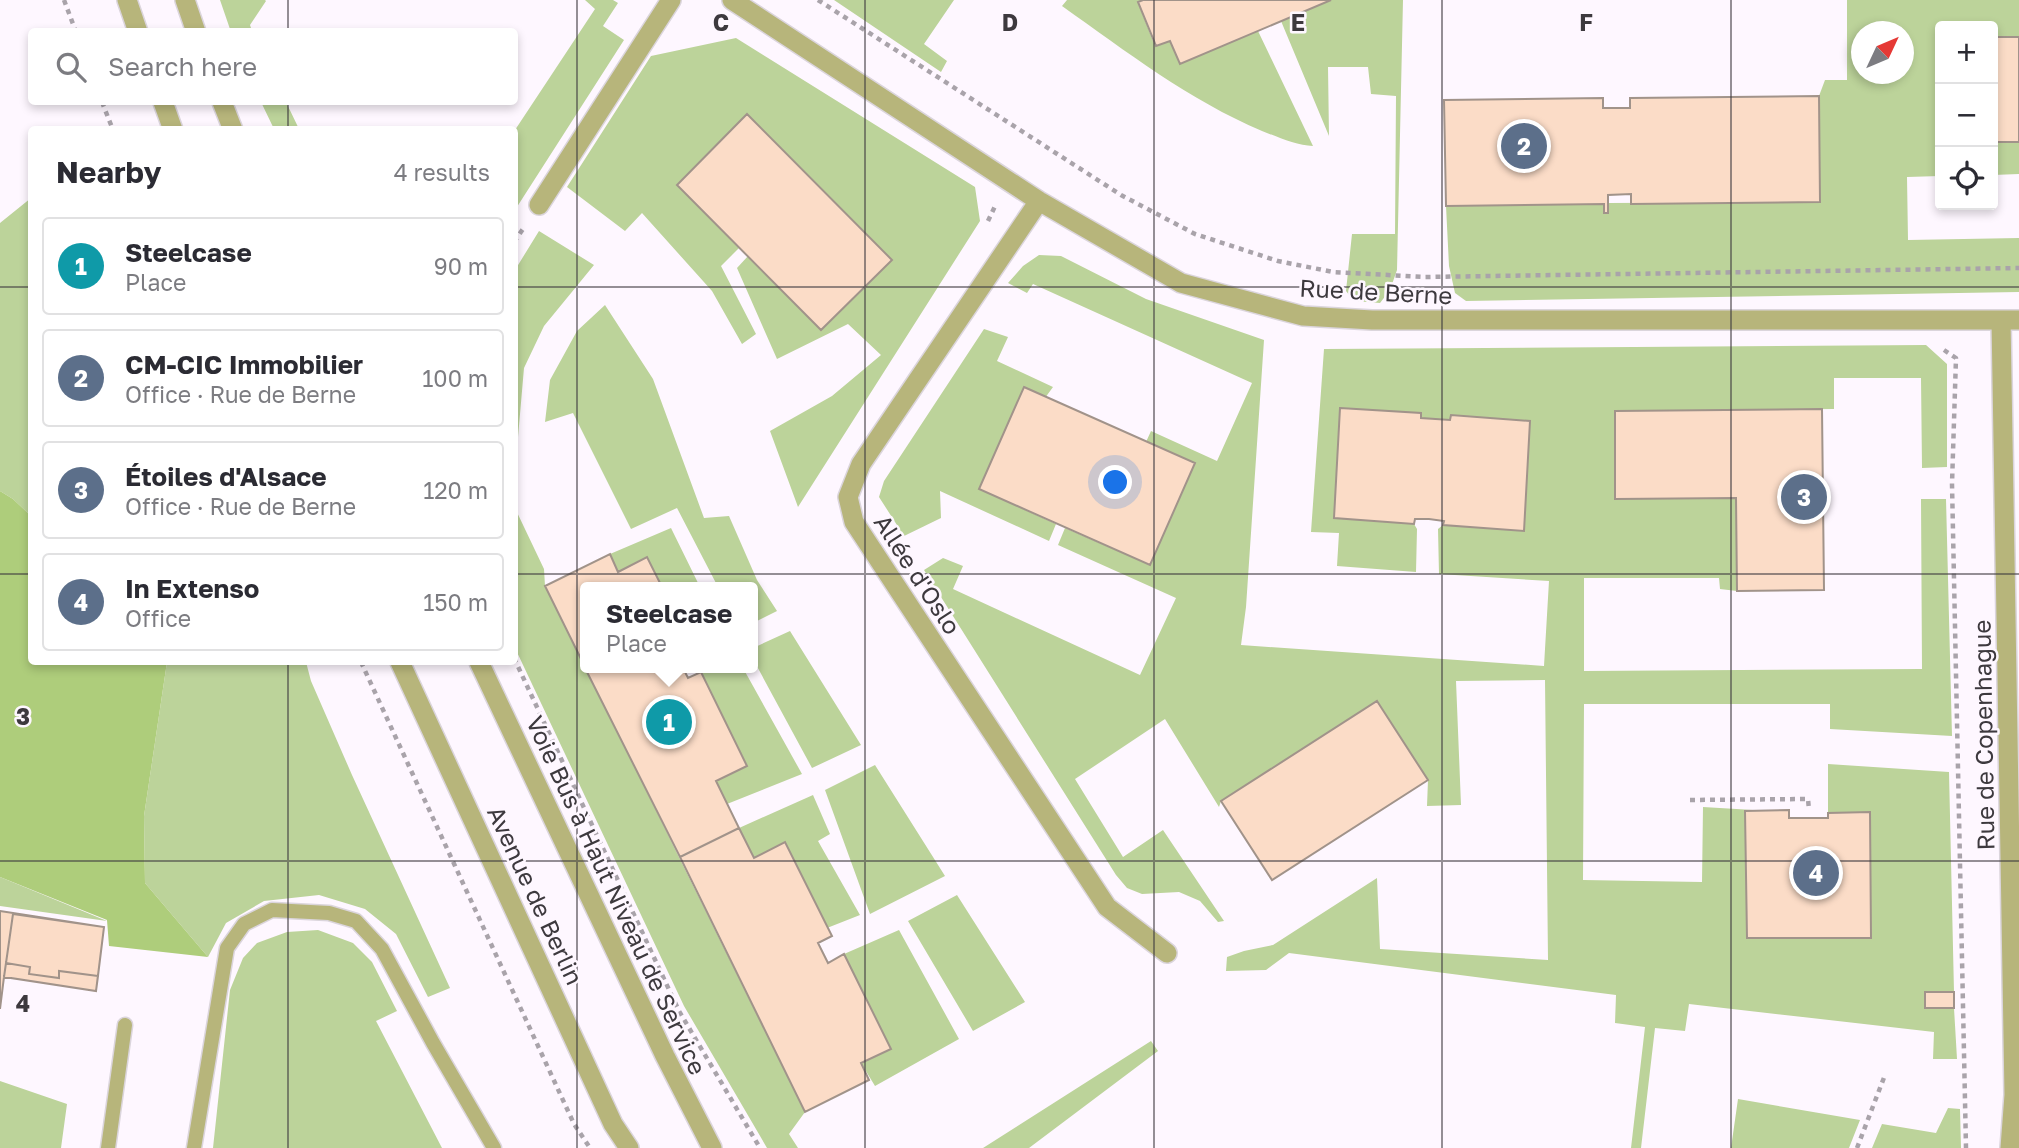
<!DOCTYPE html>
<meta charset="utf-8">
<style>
:root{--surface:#fff;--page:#f2f2f3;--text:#2b2b33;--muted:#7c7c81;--line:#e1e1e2;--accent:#db2777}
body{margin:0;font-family:"Golos Text",sans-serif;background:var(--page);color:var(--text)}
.controls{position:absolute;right:21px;top:21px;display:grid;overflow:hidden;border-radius:7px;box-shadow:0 4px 10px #0003}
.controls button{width:63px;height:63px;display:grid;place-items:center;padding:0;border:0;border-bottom:2px solid var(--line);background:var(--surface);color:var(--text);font:35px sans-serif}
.compass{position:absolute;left:1851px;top:21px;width:63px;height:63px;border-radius:50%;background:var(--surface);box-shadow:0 4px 10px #0003;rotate:46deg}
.you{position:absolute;left:1116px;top:483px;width:24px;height:24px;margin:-18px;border:5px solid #fff;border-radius:50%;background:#1a73e8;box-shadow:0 0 0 10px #1a73e833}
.badge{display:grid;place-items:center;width:46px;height:46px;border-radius:50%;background:var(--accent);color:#fff;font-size:23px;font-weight:700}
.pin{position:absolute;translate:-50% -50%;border:4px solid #fff;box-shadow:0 2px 7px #0006}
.popup{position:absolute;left:580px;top:582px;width:178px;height:91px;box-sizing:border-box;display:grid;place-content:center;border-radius:7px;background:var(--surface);filter:drop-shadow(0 2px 5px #0005);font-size:23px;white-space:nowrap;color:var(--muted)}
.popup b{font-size:26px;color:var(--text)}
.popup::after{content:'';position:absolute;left:50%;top:100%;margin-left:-14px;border:14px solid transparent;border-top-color:var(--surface)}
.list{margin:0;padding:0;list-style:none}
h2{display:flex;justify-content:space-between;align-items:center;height:91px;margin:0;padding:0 28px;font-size:30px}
h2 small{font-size:23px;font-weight:400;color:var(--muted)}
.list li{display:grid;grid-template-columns:46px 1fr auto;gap:21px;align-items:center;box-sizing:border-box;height:98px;margin:0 14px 14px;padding:0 14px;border:2px solid var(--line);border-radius:7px}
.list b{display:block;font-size:26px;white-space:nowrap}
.list p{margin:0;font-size:23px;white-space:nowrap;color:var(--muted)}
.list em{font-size:23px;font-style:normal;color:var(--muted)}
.icon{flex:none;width:38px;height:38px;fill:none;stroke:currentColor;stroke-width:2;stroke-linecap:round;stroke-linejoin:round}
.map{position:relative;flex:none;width:2019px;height:1148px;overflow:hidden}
.search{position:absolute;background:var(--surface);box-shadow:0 4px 10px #0003;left:28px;top:28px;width:490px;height:77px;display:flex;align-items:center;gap:18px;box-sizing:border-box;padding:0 24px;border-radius:7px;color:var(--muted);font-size:26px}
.panel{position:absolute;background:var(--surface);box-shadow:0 4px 10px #0003;left:28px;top:126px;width:490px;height:539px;border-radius:7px}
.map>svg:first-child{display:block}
.green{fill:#bcd39a;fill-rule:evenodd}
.forest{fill:#aecd7b}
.building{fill:#fbdcc7;stroke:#a1938a;stroke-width:2}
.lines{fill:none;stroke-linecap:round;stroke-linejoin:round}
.service-casing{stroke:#dbd5dc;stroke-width:17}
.minor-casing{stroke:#dbd5dc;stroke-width:22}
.tertiary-casing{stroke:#dbd5dc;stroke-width:22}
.path{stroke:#a9a3aa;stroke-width:4.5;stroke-dasharray:5 5;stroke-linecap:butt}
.service{stroke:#b7b57b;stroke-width:14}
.minor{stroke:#b7b57b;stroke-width:19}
.tertiary{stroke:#b7b57b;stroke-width:19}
.grid{fill:none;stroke:#3d393e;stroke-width:2;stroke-opacity:0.55}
.labels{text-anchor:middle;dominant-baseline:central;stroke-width:5;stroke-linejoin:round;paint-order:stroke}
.street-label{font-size:24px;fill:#3d393e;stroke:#fef7ff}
.grid-label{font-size:23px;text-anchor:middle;font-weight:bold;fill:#3d393e;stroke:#fef7ff;stroke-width:5;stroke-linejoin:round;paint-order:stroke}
</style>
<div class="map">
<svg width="2019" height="1148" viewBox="0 0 2019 1148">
<rect width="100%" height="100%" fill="#fef7ff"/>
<path class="green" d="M 220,0 L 265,0 L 266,1 L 250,25 L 252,31 L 231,32 Z
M 585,0 L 613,0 L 618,3 L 603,26 L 624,40 L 515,210 L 515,130 L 595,9 Z
M 834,0 L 954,0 L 924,44 L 947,61 L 941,72 Z
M 1067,0 L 1143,0 L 1138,3 L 1155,46 L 1170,41 L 1180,64 L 1258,31 L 1313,146 C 1297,146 1278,137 1262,131 C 1189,100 1127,52 1062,6 Z
M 1331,0 L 1403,0 L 1397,270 L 1390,290 L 1380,303 L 1354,301 L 1346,291 L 1352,234 L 1395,234 L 1396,96 L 1371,94 L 1368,67 L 1328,67 L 1329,136 L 1281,21 Z
M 1847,0 L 2019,0 L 2019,37 L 1993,37 L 1993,26 L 1940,26 L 1940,176 L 1907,177 L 1908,240 L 2019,238 L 2019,292 L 1466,301 L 1455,293 L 1449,266 L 1446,206 L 1604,204 L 1604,213 L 1608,203 L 1820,202 L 1819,96 L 1825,80 L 1847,80 ZM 1862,32 L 1904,32 L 1904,74 L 1862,74 Z
M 736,38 L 975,187 L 980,221 L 798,507 L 770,431 L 832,396 L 881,355 L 848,324 L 777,359 L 737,268 L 748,256 L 821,330 L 891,260 L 747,115 L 677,185 L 739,248 L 721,266 L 756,334 L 742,344 L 712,291 L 642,213 L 625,231 L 567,187 L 651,56 Z
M 261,102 L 286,102 L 299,129 L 274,129 Z
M 1993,142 L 2019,142 L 2019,174 L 1993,175 Z
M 31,198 L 31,516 L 13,499 L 0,491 L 0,223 Z
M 539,231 L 594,265 L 544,326 L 524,368 L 518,437 L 515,438 L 515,270 Z
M 1039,255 L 1061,256 L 1146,299 L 1264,340 L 1246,607 L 1241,645 L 1544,666 L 1549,581 L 1439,574 L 1438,529 L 1443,525 L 1523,530 L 1451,416 L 1450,420 L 1421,418 L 1421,413 L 1341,408 L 1334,518 L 1414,524 L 1417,529 L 1416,572 L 1337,566 L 1339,533 L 1311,532 L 1324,349 L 1926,345 L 1947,364 L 1947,467 L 1922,468 L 1921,378 L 1834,378 L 1834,409 L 1615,411 L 1616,498 L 1736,498 L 1737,591 L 1720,589 L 1719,578 L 1584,578 L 1584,671 L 1922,669 L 1921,499 L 1946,499 L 1952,736 L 1830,729 L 1830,704 L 1584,704 L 1583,880 L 1702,882 L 1703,807 L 1753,810 L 1745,811 L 1747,938 L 1870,938 L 1828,818 L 1828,764 L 1949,772 L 1954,992 L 1925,992 L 1925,1007 L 1954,1008 L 1957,1059 L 1933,1059 L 1934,1032 L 1689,1004 L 1685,1031 L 1655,1028 L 1641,1148 L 1631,1148 L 1645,1027 L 1615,1023 L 1616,995 L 1289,953 L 1266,970 L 1226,971 L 1227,957 L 1244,951 L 1273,945 L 1377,878 L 1380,949 L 1548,960 L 1545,680 L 1456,681 L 1461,805 L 1427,806 L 1428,780 L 1377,701 L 1221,801 L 1219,807 L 1165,719 L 1075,779 L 1123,857 L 1163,830 L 1224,921 L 1218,922 L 1200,901 L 1179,892 L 1142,894 L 1127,888 L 1116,875 L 924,570 L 943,558 L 963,566 L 953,589 L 1140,675 L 1176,598 L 1058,545 L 1065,528 L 1150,565 L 1146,442 L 1151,431 L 1217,461 L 1252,383 L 1033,284 L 1027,293 L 1008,283 L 1023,266 Z
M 605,305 L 653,379 L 704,518 L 729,516 L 757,580 L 777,611 L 753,623 L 753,587 L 718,587 L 677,508 L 631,529 L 573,413 L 545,422 L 550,380 L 577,331 Z
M 984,329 L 1008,337 L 997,361 L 1053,387 L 979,489 L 1056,524 L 1049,541 L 940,491 L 941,518 L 904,536 L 879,497 L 884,481 Z
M 514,506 L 544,569 L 545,586 L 805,1112 L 789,1134 L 798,1148 L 767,1148 L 684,1006 L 515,648 Z
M 671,528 L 700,587 L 662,587 L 647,557 L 618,572 L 610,554 Z
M 790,631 L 861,745 L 812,768 L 753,659 L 753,648 Z
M 167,662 L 306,662 L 311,681 L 352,775 L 450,988 L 428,997 L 396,934 L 365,909 L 319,895 L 264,901 L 226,923 L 208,957 L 145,883 L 144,816 Z
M 710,668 L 743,668 L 802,774 L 727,804 L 716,781 L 747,765 L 701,672 Z
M 875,765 L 945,876 L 870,914 L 825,790 Z
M 813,795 L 830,834 L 818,841 L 860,915 L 827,928 L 785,843 L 754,858 L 739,828 Z
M 0,877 L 107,921 L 0,906 Z
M 957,895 L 1025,1002 L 973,1031 L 908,921 Z
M 318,930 L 353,943 L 372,962 L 397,1011 L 376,1021 L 442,1148 L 213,1148 L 230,990 L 243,958 L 257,943 L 287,932 Z
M 899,930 L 959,1039 L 875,1086 L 861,1063 L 890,1049 L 844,954 Z
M 1151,1041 L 1158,1051 L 1029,1148 L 983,1148 Z
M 0,1081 L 67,1104 L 61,1148 L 0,1148 Z
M 1738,1099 L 1860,1120 L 1849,1148 L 1731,1148 Z
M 1948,1108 L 1960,1109 L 1961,1148 L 1872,1148 L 1882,1124 L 1936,1133 Z"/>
<path class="forest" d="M 0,491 L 13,499 L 31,516 L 32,662 L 167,662 L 144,816 L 145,883 L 208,957 L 109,946 L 107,920 L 0,877 Z"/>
<path class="building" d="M 1143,0 L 1331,0 L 1180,64 L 1170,41 L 1156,46 L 1138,2 Z
M 1993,37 L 2019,37 L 2019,142 L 1993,142 Z
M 1819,96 L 1820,202 L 1631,204 L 1631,194 L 1608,195 L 1608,213 L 1604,213 L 1604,204 L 1446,206 L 1444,100 L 1603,98 L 1603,108 L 1630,108 L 1630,98 Z
M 747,114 L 892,260 L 821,330 L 677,185 Z
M 1024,387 L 1195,463 L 1150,565 L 979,489 Z
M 1340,408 L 1421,413 L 1421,418 L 1450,420 L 1451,415 L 1530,421 L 1524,531 L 1443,525 L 1444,521 L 1429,519 L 1415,519 L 1414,524 L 1334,518 Z
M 1822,409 L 1824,590 L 1737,591 L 1736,498 L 1615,499 L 1615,411 Z
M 610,554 L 618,572 L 647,557 L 662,587 L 585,587 L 585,667 L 545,586 Z
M 585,668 L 683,668 L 688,678 L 701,672 L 747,766 L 716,781 L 739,828 L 680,857 Z
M 1377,701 L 1428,780 L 1272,880 L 1221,801 Z
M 1789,810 L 1789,818 L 1828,818 L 1828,813 L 1870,812 L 1871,938 L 1747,938 L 1745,811 Z
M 739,828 L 754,858 L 785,842 L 832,936 L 818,943 L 828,963 L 844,954 L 891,1049 L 861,1063 L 869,1080 L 805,1112 L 680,857 Z
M 0,911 L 104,927 L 96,991 L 4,977 L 0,1009 Z
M 13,914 L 104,927 L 98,976 L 59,971 L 59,978 L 29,974 L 30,967 L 6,963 Z
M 6,963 L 30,967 L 29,974 L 59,978 L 59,971 L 98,976 L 96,991 L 4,977 Z
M 6,963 L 30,967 L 29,974 L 59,978 L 59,971 L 98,976 L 96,991 L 4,977 Z
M 1925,992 L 1954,992 L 1954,1008 L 1925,1008 Z"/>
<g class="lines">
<g class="service-casing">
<path id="service" d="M 108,1148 L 125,1025
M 194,1148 L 227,948 L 244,924 L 272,910 L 329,913 L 356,921 L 382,949 L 433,1043 L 494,1148"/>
</g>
<g class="minor-casing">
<path id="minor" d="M 185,0 L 196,32
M 732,0 L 1039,201 L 1181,283 L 1303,316 L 1372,320 L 2019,320
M 222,102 L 233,130
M 1039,201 L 861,464 L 848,497 L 854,522 L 1107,907 L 1167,953
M 539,205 L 671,0
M 2001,320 L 2014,1095 L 2010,1148
M 479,662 L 665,1056 L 712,1148"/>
</g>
<g class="tertiary-casing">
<path id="tertiary" d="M 127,0 L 138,32
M 163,102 L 173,130
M 400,662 L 613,1124 L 629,1148"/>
</g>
<path class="path" d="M 64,0 L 76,32
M 818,0 L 1121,195 L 1195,234 L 1278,261 L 1333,272 L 1425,277 L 2019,268
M 102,102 L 113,130
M 988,221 L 996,204
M 514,242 L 525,226
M 1944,350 L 1956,358 L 1952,484 L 1966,1148
M 514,658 L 679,1011 L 760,1148
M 361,662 L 574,1124 L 590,1148
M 1690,800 L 1808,799 L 1809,810
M 1857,1148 L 1885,1075"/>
<use href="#service" class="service"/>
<use href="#minor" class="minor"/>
<use href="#tertiary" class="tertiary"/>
</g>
<path class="grid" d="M 288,0 L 288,32M 577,0 L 577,1148M 865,0 L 865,1148M 1154,0 L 1154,1148M 1442,0 L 1442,1148M 1731,0 L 1731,1148M 288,102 L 288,130M 0,287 L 32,287M 514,287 L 2019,287M 0,574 L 32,574M 514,574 L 2019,574M 288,662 L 288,1148M 0,861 L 2019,861"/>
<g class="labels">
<g class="street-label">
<text transform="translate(1376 291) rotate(3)">Rue de Berne</text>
<text transform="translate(918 574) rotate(57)">Allée d'Oslo</text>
<text transform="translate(1983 735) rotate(-91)">Rue de Copenhague</text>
<text transform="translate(536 895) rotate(65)">Avenue de Berlin</text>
<text transform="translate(617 895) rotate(65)">Voie Bus à Haut Niveau de Service</text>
</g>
</g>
<g class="grid-label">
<text x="721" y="31">C</text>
<text x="1010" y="31">D</text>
<text x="1298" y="31">E</text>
<text x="1586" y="31">F</text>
<text x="23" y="725">3</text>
<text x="23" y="1012">4</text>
</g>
</svg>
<div class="controls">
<button>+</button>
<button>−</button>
<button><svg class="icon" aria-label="locate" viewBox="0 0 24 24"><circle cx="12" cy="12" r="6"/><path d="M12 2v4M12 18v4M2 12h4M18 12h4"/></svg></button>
</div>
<svg class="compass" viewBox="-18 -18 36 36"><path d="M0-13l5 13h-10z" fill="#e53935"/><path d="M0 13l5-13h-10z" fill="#7c7c81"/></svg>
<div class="you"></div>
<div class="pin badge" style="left:669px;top:722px;background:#0f9aa8">1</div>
<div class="popup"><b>Steelcase</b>Place</div>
<div class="pin badge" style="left:1524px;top:146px;background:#5c6f8a">2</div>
<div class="pin badge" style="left:1804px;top:497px;background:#5c6f8a">3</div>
<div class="pin badge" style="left:1816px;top:873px;background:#5c6f8a">4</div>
<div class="search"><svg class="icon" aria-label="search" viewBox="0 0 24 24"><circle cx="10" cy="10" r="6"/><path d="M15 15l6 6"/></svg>Search here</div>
<section class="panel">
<h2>Nearby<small>4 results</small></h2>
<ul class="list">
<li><span class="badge" style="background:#0f9aa8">1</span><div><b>Steelcase</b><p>Place</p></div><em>90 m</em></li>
<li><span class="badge" style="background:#5c6f8a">2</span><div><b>CM-CIC Immobilier</b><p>Office · Rue de Berne</p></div><em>100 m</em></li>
<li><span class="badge" style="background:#5c6f8a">3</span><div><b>Étoiles d'Alsace</b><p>Office · Rue de Berne</p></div><em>120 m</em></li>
<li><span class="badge" style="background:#5c6f8a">4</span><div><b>In Extenso</b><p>Office</p></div><em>150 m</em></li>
</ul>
</section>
</div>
